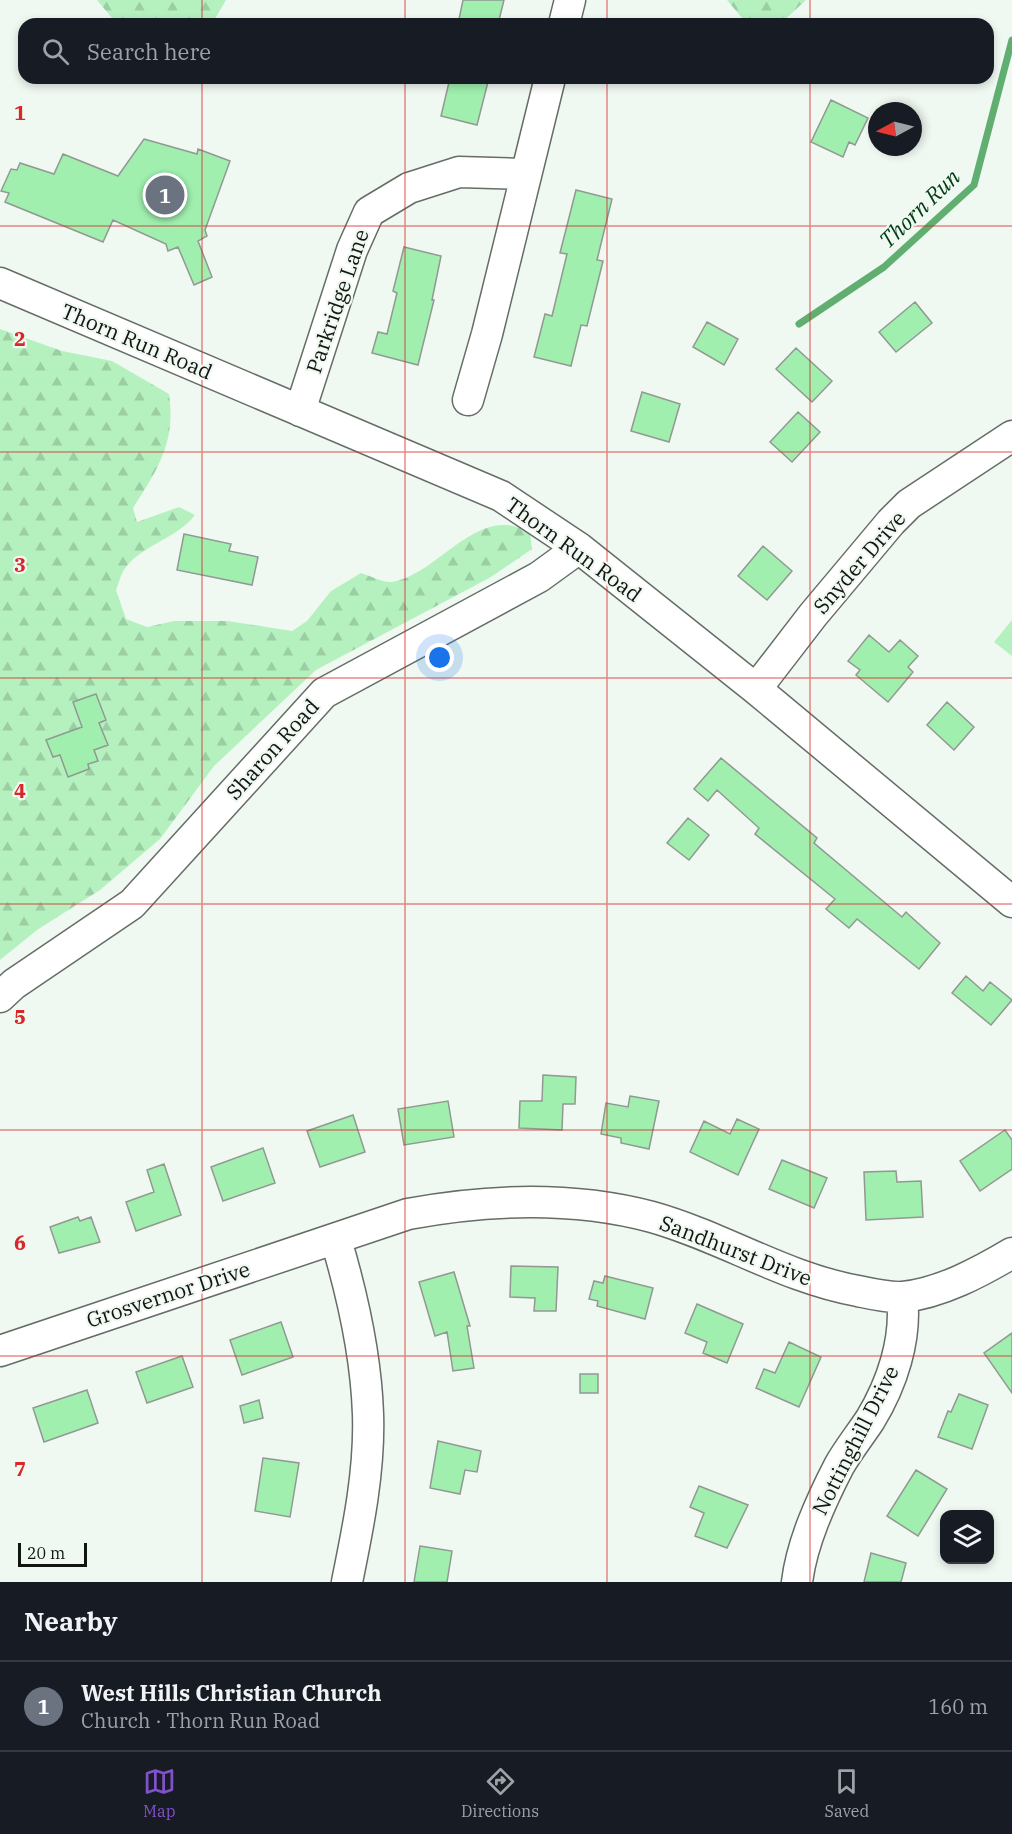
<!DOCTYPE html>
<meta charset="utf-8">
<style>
:root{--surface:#171b24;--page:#20242c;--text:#f1f3f6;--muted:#9ea1a6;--line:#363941;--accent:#8251c9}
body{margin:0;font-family:"IBM Plex Serif",serif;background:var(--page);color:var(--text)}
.controls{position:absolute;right:18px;bottom:18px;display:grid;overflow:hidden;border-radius:12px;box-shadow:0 3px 9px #0003}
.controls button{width:54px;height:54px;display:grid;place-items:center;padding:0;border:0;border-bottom:2px solid var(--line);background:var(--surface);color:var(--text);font:30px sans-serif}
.compass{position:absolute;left:868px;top:102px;width:54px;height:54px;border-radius:50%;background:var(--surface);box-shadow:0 3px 9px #0003;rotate:263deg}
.scale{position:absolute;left:18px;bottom:15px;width:69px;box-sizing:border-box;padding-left:6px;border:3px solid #121512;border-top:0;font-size:16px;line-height:21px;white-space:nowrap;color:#121512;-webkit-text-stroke:4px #f0f9f1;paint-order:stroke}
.you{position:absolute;left:440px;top:658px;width:21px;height:21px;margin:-15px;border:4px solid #fff;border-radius:50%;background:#1a73e8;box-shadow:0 0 0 9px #1a73e833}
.badge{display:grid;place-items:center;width:39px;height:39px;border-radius:50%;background:var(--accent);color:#fff;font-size:20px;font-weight:700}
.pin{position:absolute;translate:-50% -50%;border:3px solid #fff;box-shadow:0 2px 6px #0006}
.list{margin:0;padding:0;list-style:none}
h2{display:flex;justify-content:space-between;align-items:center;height:78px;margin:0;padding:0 24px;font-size:26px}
h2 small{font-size:20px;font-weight:400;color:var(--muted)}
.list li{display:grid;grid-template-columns:39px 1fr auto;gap:18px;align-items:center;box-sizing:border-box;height:90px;padding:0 24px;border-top:2px solid var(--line)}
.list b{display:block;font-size:22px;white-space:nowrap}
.list p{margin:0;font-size:20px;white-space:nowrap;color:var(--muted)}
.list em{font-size:20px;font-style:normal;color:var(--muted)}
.icon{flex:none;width:33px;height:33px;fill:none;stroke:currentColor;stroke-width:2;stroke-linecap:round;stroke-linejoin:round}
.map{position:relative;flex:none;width:1012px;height:1582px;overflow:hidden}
.search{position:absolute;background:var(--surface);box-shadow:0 3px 9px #0003;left:18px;right:18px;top:18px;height:66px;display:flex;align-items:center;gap:15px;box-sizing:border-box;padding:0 21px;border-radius:18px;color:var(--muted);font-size:22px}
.sheet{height:168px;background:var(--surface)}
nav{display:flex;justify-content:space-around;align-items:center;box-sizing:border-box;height:84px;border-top:2px solid var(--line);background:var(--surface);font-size:16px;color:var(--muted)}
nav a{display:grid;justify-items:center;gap:3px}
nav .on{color:var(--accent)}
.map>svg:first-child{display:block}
.forest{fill:url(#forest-firs)}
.park{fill:#b5f1bf}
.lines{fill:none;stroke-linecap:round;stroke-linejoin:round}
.stream{stroke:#61ae71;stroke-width:7}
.building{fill:#a0efaf;stroke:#919992;stroke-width:1.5}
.minor-casing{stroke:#656d66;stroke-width:33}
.minor{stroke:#fff;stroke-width:30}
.grid{fill:none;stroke:#d62828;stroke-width:1.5;stroke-opacity:0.55}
.labels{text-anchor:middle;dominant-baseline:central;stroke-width:4.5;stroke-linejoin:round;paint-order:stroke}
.street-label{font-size:21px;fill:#121512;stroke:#f0f9f1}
.water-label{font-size:22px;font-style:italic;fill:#003b14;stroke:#f0f9f1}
.grid-label{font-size:20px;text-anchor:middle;font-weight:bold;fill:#d62828;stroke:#f0f9f1;stroke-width:4.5;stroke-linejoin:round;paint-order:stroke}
</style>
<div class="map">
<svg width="1012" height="1582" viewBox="0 0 1012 1582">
<defs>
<pattern id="forest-firs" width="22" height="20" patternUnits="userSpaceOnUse" patternTransform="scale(1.5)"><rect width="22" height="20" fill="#b5f1bf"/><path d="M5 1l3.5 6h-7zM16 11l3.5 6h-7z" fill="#9bcea3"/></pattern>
</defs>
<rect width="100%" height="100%" fill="#f0f9f1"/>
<path class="forest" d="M 97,0 L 226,0 L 212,24 L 117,24 Z
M 727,0 L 806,0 L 780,24 L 747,24 Z
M 0,329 L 62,351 L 112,361 L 169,394 C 176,442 158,469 133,508 L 137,522 L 179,507 L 195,515 C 178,538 144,544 126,567 C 121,573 119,583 116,590 L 126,619 L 147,627 L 174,621 L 228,621 L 292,631 L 307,621 L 331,591 L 361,573 C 370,576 384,583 392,582 C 440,574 478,501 530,533 L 532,549 L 491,577 L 316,670 L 214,766 L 160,839 L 100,890 L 37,930 L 0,960 Z"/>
<path class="park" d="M 1012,620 L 1012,656 L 994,642 Z"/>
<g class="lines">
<path class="stream" d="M 799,324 L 884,267 L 974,185 L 1012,40"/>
</g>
<path class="building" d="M 463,0 L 504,0 L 498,24 L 458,24 Z
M 450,78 L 489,78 L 477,125 L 441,116 Z
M 831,100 L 868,118 L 855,145 L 849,142 L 843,157 L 811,142 Z
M 144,139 L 197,154 L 198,149 L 230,161 L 205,230 L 207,236 L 198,241 L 212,277 L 194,285 L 178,247 L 168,251 L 166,244 L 113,220 L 103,242 L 5,202 L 9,193 L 1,191 L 11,169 L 17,170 L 20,163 L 54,174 L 63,154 L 118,176 Z
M 576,190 L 612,199 L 597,260 L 603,261 L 587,326 L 581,325 L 571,366 L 534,357 L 545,314 L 552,316 L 567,254 L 560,253 Z
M 404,247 L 441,256 L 432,300 L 434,300 L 418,365 L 372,353 L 378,332 L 387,334 L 397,293 L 393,291 Z
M 915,302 L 932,323 L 896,352 L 879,332 Z
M 707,322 L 738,339 L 724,365 L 693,347 Z
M 796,348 L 832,381 L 812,402 L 776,369 Z
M 642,392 L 680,404 L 669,442 L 631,431 Z
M 798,412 L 820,432 L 792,462 L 770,442 Z
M 184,534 L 231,544 L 229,551 L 258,557 L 252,585 L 177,570 Z
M 763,546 L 792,571 L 767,600 L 738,576 Z
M 869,635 L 889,652 L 900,640 L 918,656 L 908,667 L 913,672 L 888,702 L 856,675 L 860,670 L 848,661 Z
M 96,694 L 106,720 L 99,723 L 108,745 L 94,750 L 98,761 L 88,764 L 89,769 L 68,777 L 60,755 L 53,757 L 46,740 L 82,727 L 73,702 Z
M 947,702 L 974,727 L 954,750 L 927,725 Z
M 721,758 L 817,838 L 814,843 L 902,917 L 906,912 L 908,914 L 940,943 L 919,969 L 857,919 L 849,928 L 826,909 L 835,899 L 755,834 L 759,828 L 717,790 L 708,801 L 694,789 Z
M 688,818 L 709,835 L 689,860 L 667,843 Z
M 966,976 L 983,991 L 990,982 L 1012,1000 L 991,1025 L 952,993 Z
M 543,1075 L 576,1077 L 575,1104 L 563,1104 L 562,1130 L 519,1128 L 520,1101 L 542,1101 Z
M 630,1096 L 659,1101 L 649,1149 L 621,1143 L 621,1138 L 601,1134 L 606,1103 L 628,1107 Z
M 448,1101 L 454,1137 L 404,1145 L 398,1109 Z
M 353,1115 L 365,1152 L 320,1167 L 307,1131 Z
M 737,1119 L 759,1129 L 738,1175 L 690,1152 L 704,1121 L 730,1134 Z
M 1005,1130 L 1012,1140 L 1012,1169 L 980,1191 L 960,1161 Z
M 263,1148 L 275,1183 L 223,1201 L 211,1167 Z
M 782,1160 L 827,1178 L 814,1208 L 769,1189 Z
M 164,1164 L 181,1215 L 136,1231 L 126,1202 L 154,1192 L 147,1170 Z
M 896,1171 L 897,1182 L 921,1181 L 923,1217 L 866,1220 L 864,1172 Z
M 78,1217 L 80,1221 L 91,1217 L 100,1242 L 59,1253 L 50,1227 Z
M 511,1266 L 558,1267 L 556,1311 L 534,1311 L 535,1298 L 510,1297 Z
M 454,1272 L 470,1326 L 467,1326 L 474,1368 L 453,1371 L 447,1332 L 435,1336 L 419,1282 Z
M 605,1276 L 653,1288 L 645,1319 L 597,1306 L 598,1301 L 589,1299 L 594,1281 L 603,1283 Z
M 697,1304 L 743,1324 L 727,1363 L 703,1353 L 707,1342 L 685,1333 Z
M 281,1322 L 293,1357 L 242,1375 L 230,1340 Z
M 1012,1333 L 1012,1393 L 984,1353 Z
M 789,1342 L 821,1357 L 799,1407 L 756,1388 L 764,1369 L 775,1373 Z
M 182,1356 L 193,1387 L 147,1403 L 136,1372 Z
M 580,1374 L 598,1374 L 598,1393 L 580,1393 Z
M 87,1390 L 98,1423 L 44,1442 L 33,1408 Z
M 959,1394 L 988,1405 L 972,1449 L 938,1437 L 948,1411 L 951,1412 Z
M 259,1400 L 263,1418 L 244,1423 L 240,1406 Z
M 438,1441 L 481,1451 L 477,1472 L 465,1470 L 460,1494 L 430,1488 Z
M 263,1458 L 299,1463 L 290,1517 L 255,1511 Z
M 916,1470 L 947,1489 L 918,1536 L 887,1516 Z
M 699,1486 L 748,1505 L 727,1548 L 695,1536 L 704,1513 L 690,1507 Z
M 420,1546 L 452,1551 L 447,1582 L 414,1582 Z
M 871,1553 L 906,1563 L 901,1582 L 864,1582 Z"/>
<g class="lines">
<g class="minor-casing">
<path id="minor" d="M 564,24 L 570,0
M 0,283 L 501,496 L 579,548 L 756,689 L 1012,902
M 468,400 L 487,334 L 550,78
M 300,411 L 352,250 L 369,212 L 409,188 L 459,172 L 524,174
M 756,689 L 813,615 L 891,522 L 909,504 L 1012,436
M 0,997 L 14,984 L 132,904 L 324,693 L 539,577 L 579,548
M 336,1240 C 353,1297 366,1354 368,1414 C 370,1470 358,1528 347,1582
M 0,1351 L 408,1214 C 489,1199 572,1196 652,1217 C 723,1237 785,1278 858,1291 C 872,1294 888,1298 903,1297 C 941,1293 980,1272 1012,1253
M 797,1582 C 802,1542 821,1501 839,1466 C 848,1450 860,1435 870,1420 C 892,1384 907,1339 902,1297"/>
</g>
<use href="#minor" class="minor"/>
</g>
<path class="grid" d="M 202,0 L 202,24M 405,0 L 405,24M 607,0 L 607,24M 810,0 L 810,24M 202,78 L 202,1582M 405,78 L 405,1582M 607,78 L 607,1582M 810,78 L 810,1582M 0,226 L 1012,226M 0,452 L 1012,452M 0,678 L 1012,678M 0,904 L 1012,904M 0,1130 L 1012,1130M 0,1356 L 1012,1356"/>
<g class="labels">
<g class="street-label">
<text transform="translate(337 301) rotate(-71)">Parkridge Lane</text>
<text transform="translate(137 341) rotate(23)">Thorn Run Road</text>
<text transform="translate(574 549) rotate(36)">Thorn Run Road</text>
<text transform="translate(859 562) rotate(-49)">Snyder Drive</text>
<text transform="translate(272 749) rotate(-48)">Sharon Road</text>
<text transform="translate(736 1250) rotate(21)">Sandhurst Drive</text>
<text transform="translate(168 1294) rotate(-18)">Grosvernor Drive</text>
<text transform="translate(855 1440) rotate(-63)">Nottinghill Drive</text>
</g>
<g class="water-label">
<text transform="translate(919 208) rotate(-44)">Thorn Run</text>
</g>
</g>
<g class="grid-label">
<text x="20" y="120">1</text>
<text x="20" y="346">2</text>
<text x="20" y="572">3</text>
<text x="20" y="798">4</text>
<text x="20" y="1024">5</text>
<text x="20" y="1250">6</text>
<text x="20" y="1476">7</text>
</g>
</svg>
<div class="controls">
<button><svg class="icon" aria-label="layers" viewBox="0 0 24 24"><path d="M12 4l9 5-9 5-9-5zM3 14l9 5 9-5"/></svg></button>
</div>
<svg class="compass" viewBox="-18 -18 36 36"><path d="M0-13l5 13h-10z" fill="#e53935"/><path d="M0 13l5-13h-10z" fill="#9ea1a6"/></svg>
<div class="scale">20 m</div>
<div class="you"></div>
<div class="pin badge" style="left:165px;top:195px;background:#6b7280">1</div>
<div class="search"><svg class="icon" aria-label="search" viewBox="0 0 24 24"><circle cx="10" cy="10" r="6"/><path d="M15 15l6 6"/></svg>Search here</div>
</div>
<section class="sheet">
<h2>Nearby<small></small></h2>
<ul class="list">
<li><span class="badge" style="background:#6b7280">1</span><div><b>West Hills Christian Church</b><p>Church · Thorn Run Road</p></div><em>160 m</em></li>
</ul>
</section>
<nav>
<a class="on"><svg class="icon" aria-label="map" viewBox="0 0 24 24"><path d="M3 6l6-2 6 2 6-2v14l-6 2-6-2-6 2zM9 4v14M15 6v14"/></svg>Map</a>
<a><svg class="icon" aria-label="directions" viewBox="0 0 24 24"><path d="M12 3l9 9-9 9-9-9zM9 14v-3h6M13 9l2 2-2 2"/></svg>Directions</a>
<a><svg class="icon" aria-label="saved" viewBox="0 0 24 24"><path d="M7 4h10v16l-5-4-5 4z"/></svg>Saved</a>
</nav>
